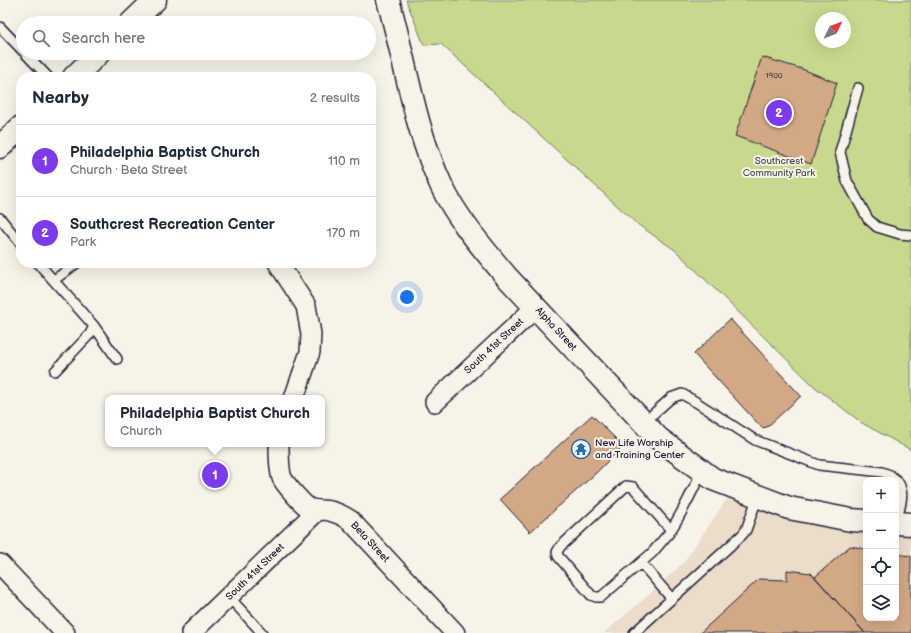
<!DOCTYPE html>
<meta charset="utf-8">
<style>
:root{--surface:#fff;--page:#f6f6f7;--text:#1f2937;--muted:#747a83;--line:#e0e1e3;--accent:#7c3aed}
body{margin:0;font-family:"Balsamiq Sans",sans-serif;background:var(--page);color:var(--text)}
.controls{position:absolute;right:12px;bottom:12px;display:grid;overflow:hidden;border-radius:8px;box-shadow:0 4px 16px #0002}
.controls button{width:36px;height:36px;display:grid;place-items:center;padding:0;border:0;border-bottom:1px solid var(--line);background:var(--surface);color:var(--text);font:20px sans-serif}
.compass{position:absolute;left:815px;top:12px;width:36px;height:36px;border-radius:50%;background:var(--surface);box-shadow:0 4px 16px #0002;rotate:47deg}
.you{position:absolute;left:407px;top:297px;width:14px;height:14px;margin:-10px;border:3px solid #fff;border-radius:50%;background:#1a73e8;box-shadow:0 0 0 6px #1a73e833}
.badge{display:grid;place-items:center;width:26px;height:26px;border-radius:50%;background:var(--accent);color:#fff;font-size:13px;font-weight:700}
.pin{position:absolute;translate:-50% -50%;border:2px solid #fff;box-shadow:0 1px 4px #0006}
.popup{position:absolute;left:105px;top:395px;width:220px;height:52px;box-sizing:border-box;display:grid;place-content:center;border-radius:8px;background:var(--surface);filter:drop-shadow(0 1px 3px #0005);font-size:13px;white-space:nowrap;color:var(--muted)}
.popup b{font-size:15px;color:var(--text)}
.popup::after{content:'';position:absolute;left:50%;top:100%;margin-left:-8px;border:8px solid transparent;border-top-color:var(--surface)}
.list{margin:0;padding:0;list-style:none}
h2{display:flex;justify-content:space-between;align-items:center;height:52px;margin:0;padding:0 16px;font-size:17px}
h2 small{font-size:13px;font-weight:400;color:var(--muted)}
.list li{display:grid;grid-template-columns:26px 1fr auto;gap:12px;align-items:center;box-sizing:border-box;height:72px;padding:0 16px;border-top:1px solid var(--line)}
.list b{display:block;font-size:15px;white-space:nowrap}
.list p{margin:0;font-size:13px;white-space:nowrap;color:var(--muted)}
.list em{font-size:13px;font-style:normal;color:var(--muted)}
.icon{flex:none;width:22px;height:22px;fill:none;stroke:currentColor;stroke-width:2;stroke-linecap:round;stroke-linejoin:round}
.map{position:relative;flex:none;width:911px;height:633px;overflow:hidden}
.search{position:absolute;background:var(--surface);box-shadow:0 4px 16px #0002;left:16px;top:16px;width:360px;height:44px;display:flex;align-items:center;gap:10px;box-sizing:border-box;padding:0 14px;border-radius:22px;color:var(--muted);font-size:15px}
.panel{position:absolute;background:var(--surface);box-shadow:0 4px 16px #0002;left:16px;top:72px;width:360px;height:196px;border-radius:16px}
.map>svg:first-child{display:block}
.built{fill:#ecdcca}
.green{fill:#c7d98d;stroke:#747e64;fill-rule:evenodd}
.building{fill:#d3a885;stroke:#22223b}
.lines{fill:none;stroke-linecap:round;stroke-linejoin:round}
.lane-casing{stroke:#22223b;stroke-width:12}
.street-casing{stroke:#22223b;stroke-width:22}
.secondary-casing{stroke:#22223b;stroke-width:25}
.lane{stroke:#f7f3e8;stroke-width:9}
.street{stroke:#f7f3e8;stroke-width:19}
.secondary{stroke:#f7f3e8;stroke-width:22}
.labels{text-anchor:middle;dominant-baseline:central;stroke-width:4;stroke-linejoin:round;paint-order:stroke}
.number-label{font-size:8px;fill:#4e444e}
.park-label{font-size:10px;fill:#4b5050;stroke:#f7f3e8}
.street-label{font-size:10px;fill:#22223b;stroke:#f7f3e8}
.poi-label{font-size:10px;fill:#22223b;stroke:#f7f3e8;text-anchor:start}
</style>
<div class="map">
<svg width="911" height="633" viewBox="0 0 911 633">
<rect width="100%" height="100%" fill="#f7f3e8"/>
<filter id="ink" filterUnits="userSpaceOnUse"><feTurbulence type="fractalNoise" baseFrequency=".025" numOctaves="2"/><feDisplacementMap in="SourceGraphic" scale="8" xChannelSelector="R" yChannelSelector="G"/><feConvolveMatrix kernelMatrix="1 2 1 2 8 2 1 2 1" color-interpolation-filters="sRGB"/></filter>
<g filter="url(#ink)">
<path class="built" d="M 731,493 L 866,528 L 866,618 L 896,618 L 896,529 L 911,530 L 911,633 L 604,633 L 643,600 L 684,562 Z"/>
<path class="green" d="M 406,0 L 911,0 L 911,450 L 862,423 L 815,387 L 675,250 L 637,224 L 441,44 L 424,45 ZM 821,18 L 845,18 L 845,42 L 821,42 Z"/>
<path class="building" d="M 762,57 L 802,69 L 837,83 L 811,164 L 735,136 Z
M 730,319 L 801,396 L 767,427 L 762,428 L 694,354 Z
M 592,415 L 623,446 L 596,473 L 530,532 L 500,499 Z
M 850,546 L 866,549 L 866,618 L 896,618 L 896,554 L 911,556 L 911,633 L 865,633 L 815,577 Z
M 787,570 L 811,573 L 865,633 L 700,633 L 759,579 L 787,580 Z"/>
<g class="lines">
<g class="lane-casing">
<path id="lane" d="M 0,27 L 23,51
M 25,53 L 48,77
M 858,88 L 840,152 L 847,181 L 868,219 L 877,227 L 900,234 L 911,235
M 0,218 L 21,244
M 38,263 L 94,326 L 90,334 L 55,371
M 54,280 L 77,263
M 94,326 L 117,359
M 643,423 L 671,398 L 682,394 L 696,402 L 755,440 L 819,465 L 882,472 L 890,475 L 896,480
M 896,480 C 907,491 899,510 896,523
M 671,530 L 633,487 L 626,486 L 560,547 L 557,552 L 558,556 L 591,595 L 596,597 L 601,597 L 652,553 L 669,533 C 682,514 692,492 702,471
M 641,563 L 672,599
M 229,597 L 262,633
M 634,633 L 742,535 L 746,530 L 758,496"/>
</g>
<g class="street-casing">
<path id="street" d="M 278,263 L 306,306 L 311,334 L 310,352 L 294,398
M 435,402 L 536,307
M 279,444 C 279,453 279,470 282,478 C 285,484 303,505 309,508 C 316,511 323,509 330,511 C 338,513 344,516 350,520 L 455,633
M 0,564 L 65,633
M 191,633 L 318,510"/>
</g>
<g class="secondary-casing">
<path id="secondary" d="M 388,0 C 406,62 414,128 442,187 C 458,220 483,248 506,276 L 658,438 L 713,479 L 789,508 L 851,520 L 866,521
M 131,23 L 155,0
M 74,77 L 99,53
M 0,147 L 21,127
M 896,523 L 911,524"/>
</g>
<use href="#lane" class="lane"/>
<use href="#street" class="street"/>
<use href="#secondary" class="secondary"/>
</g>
</g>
<defs>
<g id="temple-ring" transform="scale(1)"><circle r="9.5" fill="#f7f3e8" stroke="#1f6fb2" stroke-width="1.5"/><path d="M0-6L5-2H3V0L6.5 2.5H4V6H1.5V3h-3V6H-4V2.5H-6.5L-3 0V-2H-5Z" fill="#1f6fb2"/></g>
</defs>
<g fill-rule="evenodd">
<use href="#temple-ring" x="581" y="449"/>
</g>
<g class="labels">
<g class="number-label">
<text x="774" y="75">1900</text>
</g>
<g class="park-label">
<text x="779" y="161">Southcrest<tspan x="779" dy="12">Community Park</tspan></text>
</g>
<g class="street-label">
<text transform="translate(556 329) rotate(47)">Alpha Street</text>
<text transform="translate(494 346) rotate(-43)">South 41st Street</text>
<text transform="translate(370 542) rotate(47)">Beta Street</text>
<text transform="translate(255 572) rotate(-44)">South 41st Street</text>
</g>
<g class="poi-label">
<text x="595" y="443">New Life Worship<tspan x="595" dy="12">and Training Center</tspan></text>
</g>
</g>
</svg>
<div class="controls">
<button>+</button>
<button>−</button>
<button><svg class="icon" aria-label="locate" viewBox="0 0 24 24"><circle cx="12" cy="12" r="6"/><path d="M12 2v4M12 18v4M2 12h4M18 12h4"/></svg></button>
<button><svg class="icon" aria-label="layers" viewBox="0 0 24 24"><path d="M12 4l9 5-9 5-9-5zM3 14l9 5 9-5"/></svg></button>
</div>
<svg class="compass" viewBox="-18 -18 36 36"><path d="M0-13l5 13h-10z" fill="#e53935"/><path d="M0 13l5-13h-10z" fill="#747a83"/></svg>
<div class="you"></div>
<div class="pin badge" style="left:215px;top:475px">1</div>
<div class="popup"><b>Philadelphia Baptist Church</b>Church</div>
<div class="pin badge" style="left:779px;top:113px">2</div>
<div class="search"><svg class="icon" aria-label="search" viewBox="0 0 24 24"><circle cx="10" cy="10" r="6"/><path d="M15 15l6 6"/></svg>Search here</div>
<section class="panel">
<h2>Nearby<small>2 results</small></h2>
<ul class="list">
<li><span class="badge">1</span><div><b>Philadelphia Baptist Church</b><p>Church · Beta Street</p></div><em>110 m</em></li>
<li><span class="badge">2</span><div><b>Southcrest Recreation Center</b><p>Park</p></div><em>170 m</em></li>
</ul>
</section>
</div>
